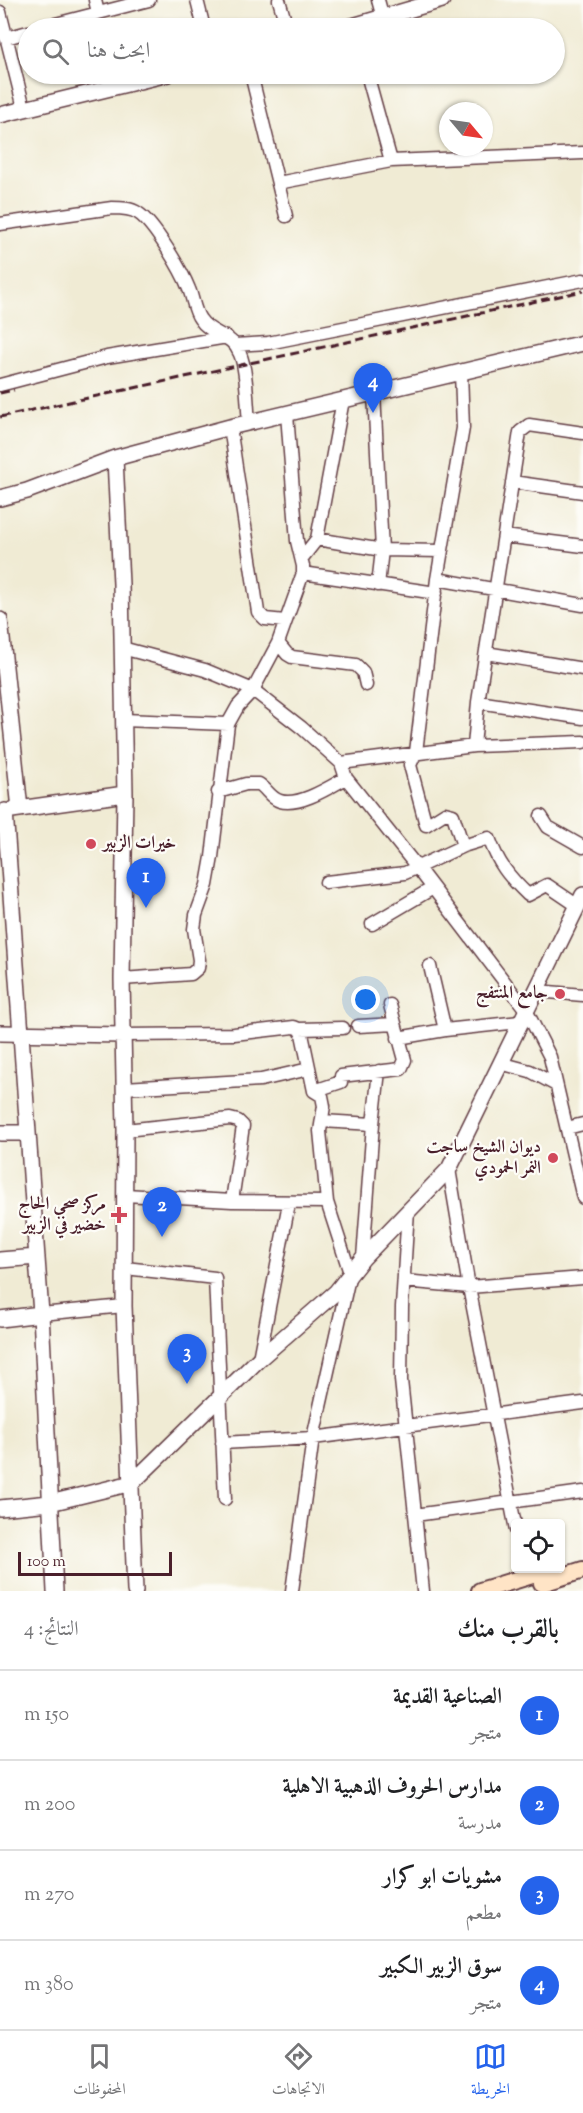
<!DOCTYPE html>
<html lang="ar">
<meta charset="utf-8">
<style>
:root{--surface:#fff;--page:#f2f2f2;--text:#202124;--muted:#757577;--line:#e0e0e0;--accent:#2563eb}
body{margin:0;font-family:"Sorts Mill Goudy",Amiri,serif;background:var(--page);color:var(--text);direction:rtl}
.controls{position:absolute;right:18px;bottom:18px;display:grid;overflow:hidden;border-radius:6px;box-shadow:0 2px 4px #0004}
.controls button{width:54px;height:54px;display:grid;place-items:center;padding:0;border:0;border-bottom:2px solid var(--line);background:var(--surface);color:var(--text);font:30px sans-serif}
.compass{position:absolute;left:439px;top:102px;width:54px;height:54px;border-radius:50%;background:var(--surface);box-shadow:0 2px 4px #0004;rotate:119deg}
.scale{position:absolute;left:18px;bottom:15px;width:154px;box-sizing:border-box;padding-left:6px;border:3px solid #4a1f2b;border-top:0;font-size:16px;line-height:21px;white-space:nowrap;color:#4a1f2b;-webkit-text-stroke:4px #fdfcf7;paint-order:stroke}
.you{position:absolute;left:366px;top:1000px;width:21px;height:21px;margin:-15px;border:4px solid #fff;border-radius:50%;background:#1a73e8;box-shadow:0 0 0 9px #1a73e833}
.badge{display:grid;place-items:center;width:39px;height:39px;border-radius:50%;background:var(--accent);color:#fff;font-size:20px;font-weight:700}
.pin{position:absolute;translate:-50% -50px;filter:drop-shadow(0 2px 3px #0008)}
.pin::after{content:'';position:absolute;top:32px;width:21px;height:18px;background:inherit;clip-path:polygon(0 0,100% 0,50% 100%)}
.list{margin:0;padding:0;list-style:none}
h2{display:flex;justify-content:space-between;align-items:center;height:78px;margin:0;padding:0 24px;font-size:26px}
h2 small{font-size:20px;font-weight:400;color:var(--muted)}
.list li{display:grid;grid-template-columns:39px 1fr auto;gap:18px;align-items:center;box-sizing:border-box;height:90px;padding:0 24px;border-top:2px solid var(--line)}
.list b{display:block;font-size:22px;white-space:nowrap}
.list p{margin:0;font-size:20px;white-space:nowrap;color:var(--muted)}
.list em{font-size:20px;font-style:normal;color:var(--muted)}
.icon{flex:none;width:33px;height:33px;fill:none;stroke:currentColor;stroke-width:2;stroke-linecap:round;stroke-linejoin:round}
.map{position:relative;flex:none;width:583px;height:1591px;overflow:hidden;direction:ltr}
.search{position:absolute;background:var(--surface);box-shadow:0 2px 4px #0004;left:18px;right:18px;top:18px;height:66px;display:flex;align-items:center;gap:15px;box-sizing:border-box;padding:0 21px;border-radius:33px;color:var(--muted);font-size:22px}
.sheet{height:438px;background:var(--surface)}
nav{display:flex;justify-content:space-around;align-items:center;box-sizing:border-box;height:84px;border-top:2px solid var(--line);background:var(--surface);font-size:16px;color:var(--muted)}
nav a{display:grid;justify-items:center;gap:3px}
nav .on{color:var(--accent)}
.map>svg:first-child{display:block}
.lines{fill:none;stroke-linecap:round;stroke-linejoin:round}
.minor-casing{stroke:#633e44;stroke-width:15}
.tertiary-casing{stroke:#633e44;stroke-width:18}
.secondary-casing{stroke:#633e44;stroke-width:20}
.minor{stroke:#fff;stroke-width:12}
.tertiary{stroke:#fff;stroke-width:15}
.secondary{stroke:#ffe4c6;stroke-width:16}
.rail{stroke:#4a1f2b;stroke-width:3;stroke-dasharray:9 4.5;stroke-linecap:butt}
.poi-dot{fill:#d1495b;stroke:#fdfcf7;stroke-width:2}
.labels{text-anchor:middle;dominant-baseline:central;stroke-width:4.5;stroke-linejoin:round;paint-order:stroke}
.poi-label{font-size:18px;font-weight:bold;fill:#4a1f2b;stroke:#fdfcf7;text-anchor:end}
</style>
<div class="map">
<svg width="583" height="1591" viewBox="0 0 583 1591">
<rect width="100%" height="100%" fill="#fdfcf7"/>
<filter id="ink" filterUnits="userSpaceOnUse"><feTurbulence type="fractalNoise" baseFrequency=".0167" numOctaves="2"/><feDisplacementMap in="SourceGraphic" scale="12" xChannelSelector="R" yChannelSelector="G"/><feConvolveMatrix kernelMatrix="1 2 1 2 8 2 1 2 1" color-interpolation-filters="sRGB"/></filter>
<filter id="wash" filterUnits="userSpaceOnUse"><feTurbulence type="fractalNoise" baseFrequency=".008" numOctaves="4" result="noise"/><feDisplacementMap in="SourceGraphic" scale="24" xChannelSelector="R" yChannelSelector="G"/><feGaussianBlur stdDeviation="1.35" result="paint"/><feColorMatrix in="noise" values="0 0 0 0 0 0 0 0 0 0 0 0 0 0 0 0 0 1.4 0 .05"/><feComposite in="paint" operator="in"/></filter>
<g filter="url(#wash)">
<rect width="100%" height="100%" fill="#f0ebd4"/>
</g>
<g filter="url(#ink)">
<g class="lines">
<g class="minor-casing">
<path id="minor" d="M 95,0 L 98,13
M 197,0 L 204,28
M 279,0 L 287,28
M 378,0 L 383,18
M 0,12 L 24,108
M 40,28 L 149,0
M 6,38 L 28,32
M 251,74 L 286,216
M 367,74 L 391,161
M 278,183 L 391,161 L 583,153
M 0,224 L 112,208 C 121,208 131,208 138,213 C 154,223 182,271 189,289 C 193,298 194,311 200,319 C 211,336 232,333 240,354 C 247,370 247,404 249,422
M 235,345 L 268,343 L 583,280
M 461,372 L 463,428 L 437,579 L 416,752 L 410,765 L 426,825 L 445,813 L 453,815 L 463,846
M 0,385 L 107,357 L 227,337
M 374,393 L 382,550 L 378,585
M 230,427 L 258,612 L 265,619 L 285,621
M 512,482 L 583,492
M 504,536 L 583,546
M 317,539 L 382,550 L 441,551
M 302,558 L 317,539 L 343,400
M 303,573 L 436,593
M 437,579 L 583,605
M 278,643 L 287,654 L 292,657 L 356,665 L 363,672 L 366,685
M 122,648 L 205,670 L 253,690 L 302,728 L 341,763 L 346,778 L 417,867 L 526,1010 L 550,1057 L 583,1198
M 486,653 L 583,669
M 478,702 L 583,718
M 123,720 L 228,724
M 474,746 L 478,702 L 520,432 L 529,425 L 583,433
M 341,763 L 474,746 L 583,742
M 218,792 L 246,784 L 259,784 C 267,789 270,798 280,801 C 299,807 330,787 346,778
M 541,816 L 548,827 L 583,847
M 326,882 L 405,873 L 463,846 L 489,838 C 498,863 508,876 528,895 L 547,885 L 578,906
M 372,924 L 433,888
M 430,966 L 445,1030
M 122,979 L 191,974 L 198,968 L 199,960 L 194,929 L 196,915 L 207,885 L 212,857 L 228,724 L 238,706 L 253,690 L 278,643 L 303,573 L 303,566 L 297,541 L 287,414
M 537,991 L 583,995
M 358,1026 L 395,1024
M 299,1029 L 343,1028
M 123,1035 L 234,1034 L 294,1027 L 299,1029 L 302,1034 L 314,1091 L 322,1096 L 324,1106 L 320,1131 L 327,1202 L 350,1273 L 313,1438 L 292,1591
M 398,1038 L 445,1030 L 520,1022
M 500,1063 L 530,1071 L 556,1085
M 124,1088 L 261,1080 L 309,1069
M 314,1091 L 341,1082 L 341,1076 L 401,1069 L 405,1060 L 390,1005
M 322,1121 L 373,1124
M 567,1128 L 583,1124
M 125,1130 L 230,1119 L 238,1121 L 243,1126 L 232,1201 L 125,1195
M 449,1169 L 469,1287 L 516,1530
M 232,1201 L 327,1202
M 408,1210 L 402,1307 L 401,1380 L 423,1591
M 363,1258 L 373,1124 L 379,1071
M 125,1268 L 215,1278 L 225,1499
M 404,1281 L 469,1287 L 583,1278
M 41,1314 L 124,1306
M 259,1359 L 289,1203
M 222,1443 L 313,1438 L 583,1403
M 415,1515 L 583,1492"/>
</g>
<g class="tertiary-casing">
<path id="tertiary" d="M 346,28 L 442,0
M 0,115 L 168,74
M 115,458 L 121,584 L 125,794 L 122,979 L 125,1130 L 124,1306 L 135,1591
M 0,498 L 27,491 L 115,458 L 230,427 L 583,343
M 0,620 L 20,809
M 12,810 L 125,794
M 5,811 L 41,1314 L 55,1591
M 0,1033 L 123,1035
M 0,1133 L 28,1133
M 0,1260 L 37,1257
M 0,1319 L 41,1314
M 0,1508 L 50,1503 L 132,1483 L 259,1359 L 336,1292 L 363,1258 L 449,1169 L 583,895"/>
</g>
<g class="secondary-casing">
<path id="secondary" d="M 542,1583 L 583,1570
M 480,1591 L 555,1568"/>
</g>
<use href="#minor" class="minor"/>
<use href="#tertiary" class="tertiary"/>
<use href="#secondary" class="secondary"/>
<path class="rail" d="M 0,393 L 14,390
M 0,417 L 583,291"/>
</g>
</g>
<g class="poi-dot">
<circle cx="91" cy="844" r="6"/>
<circle cx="560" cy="994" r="6"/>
<circle cx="553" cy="1158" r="6"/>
<path d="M116 1206h6v6h6v6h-6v6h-6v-6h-6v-6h6z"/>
</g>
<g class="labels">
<g class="poi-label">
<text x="103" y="844" text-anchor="start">خيرات الزبير</text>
<text x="548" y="994">جامع المنتفج</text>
<text x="541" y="1148">ديوان الشيخ ساجت<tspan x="541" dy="21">النمر الحمودي</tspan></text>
<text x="106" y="1205">مركز صحي الحاج<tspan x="106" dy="21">خضير في الزبير</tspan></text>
</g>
</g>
</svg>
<div class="controls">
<button><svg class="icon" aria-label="locate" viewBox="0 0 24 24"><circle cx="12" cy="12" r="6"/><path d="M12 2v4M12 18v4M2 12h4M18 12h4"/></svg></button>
</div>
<svg class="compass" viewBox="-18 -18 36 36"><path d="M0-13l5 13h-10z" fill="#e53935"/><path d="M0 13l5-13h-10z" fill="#757577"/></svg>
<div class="scale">100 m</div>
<div class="you"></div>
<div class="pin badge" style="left:146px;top:908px">1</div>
<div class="pin badge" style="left:162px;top:1237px">2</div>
<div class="pin badge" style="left:187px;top:1384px">3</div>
<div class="pin badge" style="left:373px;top:413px">4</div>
<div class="search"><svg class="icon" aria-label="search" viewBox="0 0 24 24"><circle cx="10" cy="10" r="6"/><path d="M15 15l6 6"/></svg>ابحث هنا</div>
</div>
<section class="sheet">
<h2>بالقرب منك<small>النتائج: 4</small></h2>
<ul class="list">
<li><span class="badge">1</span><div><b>الصناعية القديمة</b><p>متجر</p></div><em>150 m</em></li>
<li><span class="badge">2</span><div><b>مدارس الحروف الذهبية الاهلية</b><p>مدرسة</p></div><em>200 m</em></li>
<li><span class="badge">3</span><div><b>مشويات ابو كرار</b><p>مطعم</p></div><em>270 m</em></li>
<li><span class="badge">4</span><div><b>سوق الزبير الكبير</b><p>متجر</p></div><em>380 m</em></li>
</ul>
</section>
<nav>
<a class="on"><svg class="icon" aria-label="map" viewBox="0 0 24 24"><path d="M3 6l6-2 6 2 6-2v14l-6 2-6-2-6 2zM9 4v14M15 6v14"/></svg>الخريطة</a>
<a><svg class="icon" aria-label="directions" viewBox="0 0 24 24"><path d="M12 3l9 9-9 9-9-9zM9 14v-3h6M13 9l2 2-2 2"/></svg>الاتجاهات</a>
<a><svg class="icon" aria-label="saved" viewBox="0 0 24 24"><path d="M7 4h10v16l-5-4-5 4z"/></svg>المحفوظات</a>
</nav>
